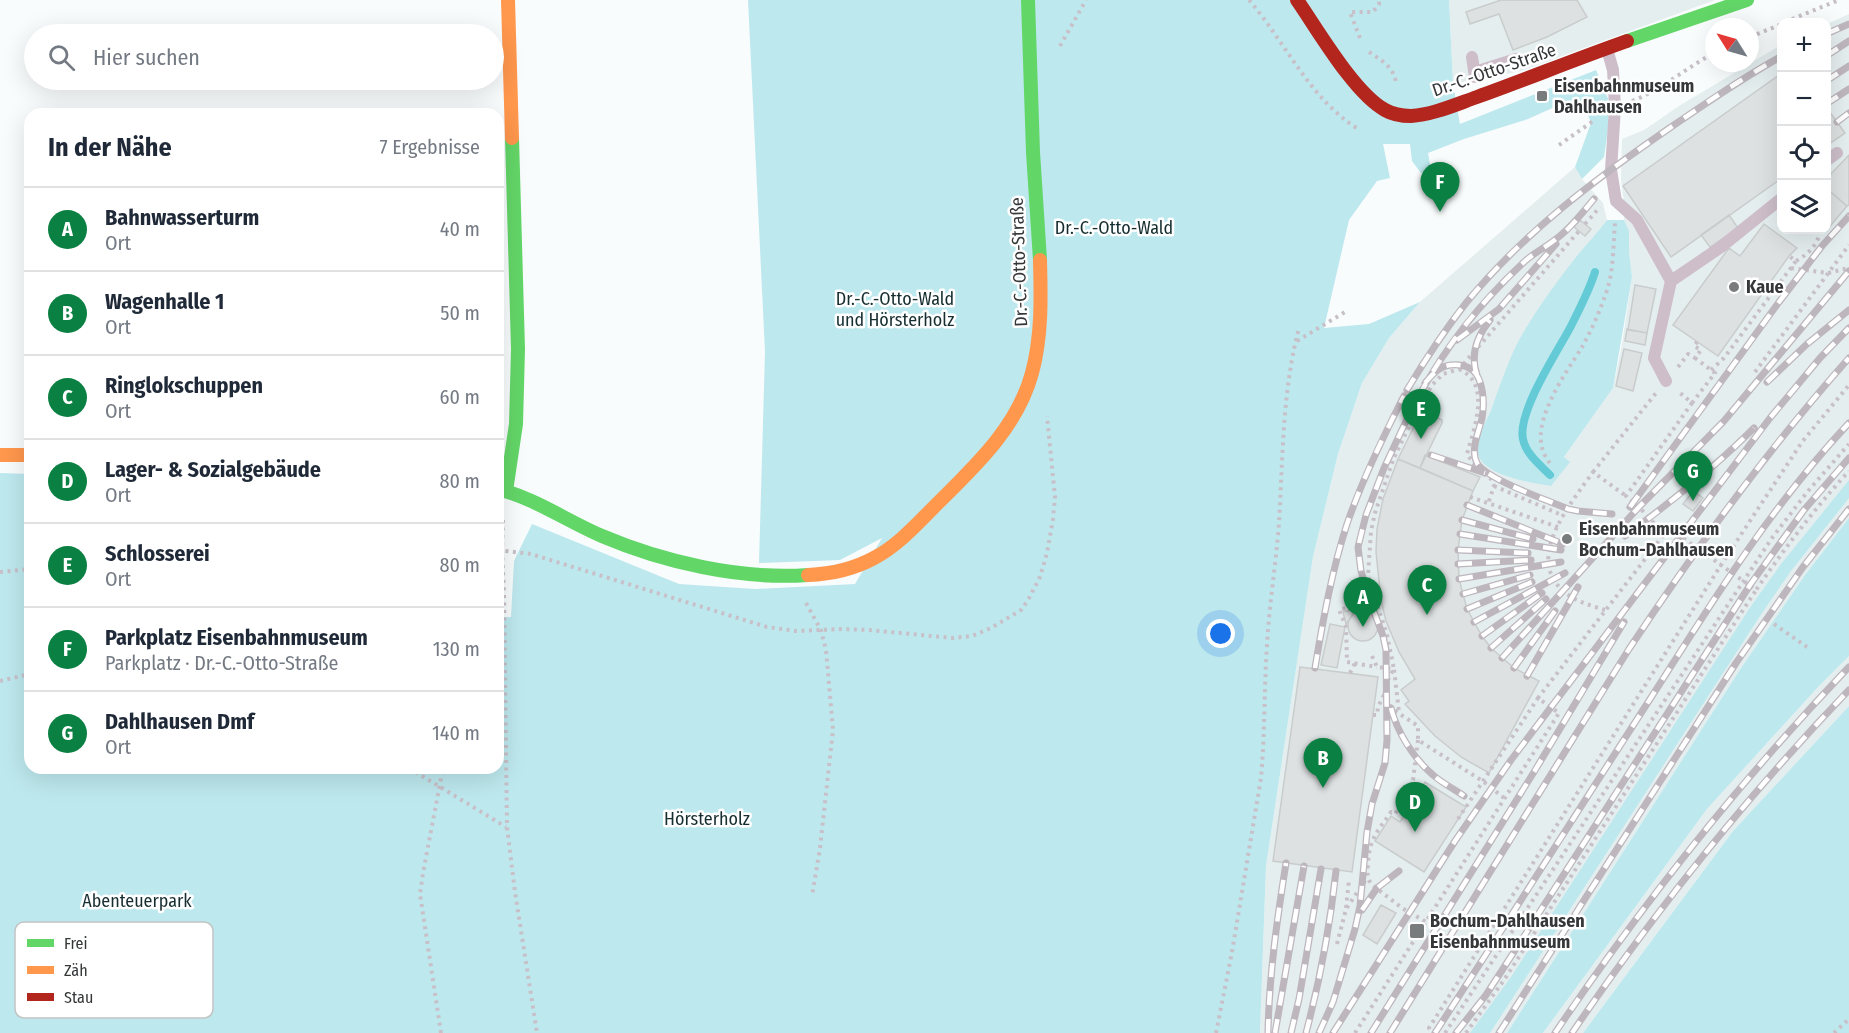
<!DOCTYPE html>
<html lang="de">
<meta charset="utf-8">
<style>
:root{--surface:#fff;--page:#f6f6f7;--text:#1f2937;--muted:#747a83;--line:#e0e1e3;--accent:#0b8043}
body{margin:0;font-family:"Fira Sans Condensed",sans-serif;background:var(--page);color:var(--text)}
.controls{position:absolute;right:18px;top:18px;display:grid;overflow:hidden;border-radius:12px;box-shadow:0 6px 24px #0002}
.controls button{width:54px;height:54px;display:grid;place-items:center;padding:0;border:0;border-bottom:2px solid var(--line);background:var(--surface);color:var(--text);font:30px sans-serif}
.compass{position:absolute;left:1705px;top:18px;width:54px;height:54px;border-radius:50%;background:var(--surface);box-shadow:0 6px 24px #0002;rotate:307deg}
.you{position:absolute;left:1221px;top:634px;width:21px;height:21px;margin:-15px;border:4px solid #fff;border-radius:50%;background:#1a73e8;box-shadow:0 0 0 9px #1a73e833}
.badge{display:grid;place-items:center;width:39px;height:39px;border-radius:50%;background:var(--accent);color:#fff;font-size:20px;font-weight:700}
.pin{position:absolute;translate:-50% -50px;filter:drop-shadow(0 2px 3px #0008)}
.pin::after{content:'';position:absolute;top:32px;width:21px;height:18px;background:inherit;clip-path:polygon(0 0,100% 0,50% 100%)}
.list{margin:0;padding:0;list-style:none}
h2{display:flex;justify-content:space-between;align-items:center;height:78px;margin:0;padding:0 24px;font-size:26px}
h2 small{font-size:20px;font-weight:400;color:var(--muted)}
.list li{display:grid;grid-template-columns:39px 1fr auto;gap:18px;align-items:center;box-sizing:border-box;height:84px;padding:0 24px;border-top:2px solid var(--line)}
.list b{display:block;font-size:22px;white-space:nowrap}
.list p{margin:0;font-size:20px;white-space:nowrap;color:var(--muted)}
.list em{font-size:20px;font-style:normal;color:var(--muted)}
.icon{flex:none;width:33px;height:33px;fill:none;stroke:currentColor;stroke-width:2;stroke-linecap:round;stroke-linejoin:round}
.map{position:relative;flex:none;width:1849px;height:1033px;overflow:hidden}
.search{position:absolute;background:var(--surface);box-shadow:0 6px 24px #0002;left:24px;top:24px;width:480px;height:66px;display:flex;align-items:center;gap:15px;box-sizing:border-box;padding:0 21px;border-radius:33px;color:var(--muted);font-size:22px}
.panel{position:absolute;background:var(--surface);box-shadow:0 6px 24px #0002;left:24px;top:108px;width:480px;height:666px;border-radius:18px}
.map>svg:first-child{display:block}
.built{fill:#e5eeef}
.green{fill:#bde8ee}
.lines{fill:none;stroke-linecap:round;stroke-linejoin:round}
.stream{stroke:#64cbd6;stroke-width:8}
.building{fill:#dee1e2;stroke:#c9cccc;stroke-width:1.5}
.path{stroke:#c8c0c8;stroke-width:4;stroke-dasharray:3 4.5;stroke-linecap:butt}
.lane{stroke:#cdbeca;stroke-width:12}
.fast{stroke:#63d668;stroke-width:14}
.slow{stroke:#ff974d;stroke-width:14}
.jam{stroke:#b3261e;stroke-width:14}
.rail-casing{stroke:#bdb6bd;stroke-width:7}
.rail{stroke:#fff;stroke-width:4.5;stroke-dasharray:14;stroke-linecap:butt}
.poi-dot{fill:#797c7d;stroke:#fff;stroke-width:2}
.labels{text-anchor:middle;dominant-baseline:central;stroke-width:5;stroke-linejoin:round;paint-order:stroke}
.street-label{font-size:18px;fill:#353738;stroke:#fff}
.poi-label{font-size:18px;font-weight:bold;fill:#353738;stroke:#fff;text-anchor:start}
.park-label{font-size:18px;fill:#172e31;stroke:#fff}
.key{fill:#fff;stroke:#c2c3c3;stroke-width:1.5}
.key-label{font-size:16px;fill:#353738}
</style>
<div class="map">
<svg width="1849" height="1033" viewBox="0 0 1849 1033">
<rect width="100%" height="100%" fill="#f8fcfd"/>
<path class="built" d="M 1449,0 L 1715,0 L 1521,71 L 1453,84 Z
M 1849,14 L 1849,518 L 1805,575 L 1741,668 L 1507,1033 L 1260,1033 L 1266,866 L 1313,557 L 1338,454 L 1362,383 L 1389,338 L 1420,302 L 1575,167 L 1582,179 L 1603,203 L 1607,220 L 1593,240 L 1570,265 L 1519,342 L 1481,434 L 1569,462 L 1564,457 L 1613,388 L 1622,344 L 1632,277 L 1629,252 L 1629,232 L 1624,220 L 1624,203 L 1621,180 L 1622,139 L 1644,130 L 1679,106 L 1781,45 L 1782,230 L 1826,230 L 1827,24 Z
M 1849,656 L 1849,706 L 1733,831 L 1583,1033 L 1543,1033 L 1707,809 L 1819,686 Z"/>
<path class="green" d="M 748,0 L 1449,0 L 1453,84 L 1460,124 L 1596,70 L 1609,101 L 1608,129 L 1604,157 L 1582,179 L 1575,167 L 1591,123 L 1588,115 L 1576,113 L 1568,101 L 1528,119 L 1464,139 L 1428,153 L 1431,170 L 1421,173 L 1412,161 L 1410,144 L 1383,144 L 1390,178 L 1377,181 L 1349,220 L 1324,328 L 1369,324 L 1420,302 L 1389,338 L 1362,383 L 1338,454 L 1313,557 L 1266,866 L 1260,1033 L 0,1033 L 0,473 L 30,474 L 30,768 L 498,768 L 498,617 L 511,617 L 514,561 L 532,524 L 679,584 L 755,589 L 855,584 L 882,538 L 840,560 L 759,563 L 765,352 Z
M 1607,220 L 1624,220 L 1629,231 L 1629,252 L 1632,277 L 1613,388 L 1564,457 L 1570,462 L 1551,486 C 1532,483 1484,476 1478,454 C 1475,441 1486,422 1491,410 C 1499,388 1507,364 1518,342 C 1532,316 1551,290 1569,266 C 1581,250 1595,236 1607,220 Z
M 1849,480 L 1849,498 L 1791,571 L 1762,613 L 1490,1033 L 1470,1033 L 1511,977 L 1751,606 L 1781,564 Z
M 1849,518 L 1849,656 L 1819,686 L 1707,809 L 1543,1033 L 1507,1033 L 1741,668 L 1805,575 Z
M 1849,706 L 1849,1033 L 1583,1033 L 1733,831 Z"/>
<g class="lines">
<path class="stream" d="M 1550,475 C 1539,464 1526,454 1523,439 C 1517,412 1558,351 1571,326 C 1580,308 1589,291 1595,272"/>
</g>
<path class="building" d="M 1501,0 L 1577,0 L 1587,17 L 1547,37 L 1513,50 L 1499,14 L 1470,24 L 1466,12 Z
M 1782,73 L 1782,178 L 1671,257 L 1623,186 Z
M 1826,107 L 1845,133 L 1826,146 Z
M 1849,155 L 1849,205 L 1847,206 L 1826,188 L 1826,179 Z
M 1826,188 L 1847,206 L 1826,231 L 1824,230 L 1826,230 Z
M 1729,215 L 1738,228 L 1710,247 L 1701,235 Z
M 1580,220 L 1591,229 L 1585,236 L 1574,227 Z
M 1764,224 L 1797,248 L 1789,256 L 1718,356 L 1673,325 L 1729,248 L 1740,256 Z
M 1635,285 L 1656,289 L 1647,333 L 1628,330 Z
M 1627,329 L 1647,333 L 1645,345 L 1625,341 Z
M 1624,349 L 1642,353 L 1633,391 L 1616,386 Z
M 1422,410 L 1442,420 L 1442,423 L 1420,468 L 1398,459 Z
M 1425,455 L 1480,477 L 1473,491 L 1420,468 Z
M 1398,459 L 1473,491 L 1462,520 L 1458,550 L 1459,579 L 1467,609 L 1482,636 L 1491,648 L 1514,668 L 1539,681 L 1489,773 L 1461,757 L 1435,736 L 1405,704 L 1409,701 L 1401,690 L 1415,679 L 1399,652 L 1386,621 L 1381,600 L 1376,552 L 1377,529 L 1383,499 Z
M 1693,491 L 1703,498 L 1693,511 L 1683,504 Z
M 1365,606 L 1366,611 L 1354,613 L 1346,624 L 1343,612 Z
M1348 626a15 15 0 1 1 30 0a15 15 0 1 1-30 0Z
M 1330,624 L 1345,627 L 1337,668 L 1321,665 Z
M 1300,667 L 1378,677 L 1352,872 L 1273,861 Z
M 1425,782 L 1466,807 L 1424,872 L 1375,841 L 1391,816 L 1400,822 Z
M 1381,905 L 1396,913 L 1377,944 L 1363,935 Z"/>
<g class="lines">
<path class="path" d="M 1249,0 C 1286,43 1309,98 1358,129
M 1785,22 L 1839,0
M 1750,37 L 1782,24
M 1360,38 L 1350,12 L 1373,12 L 1379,4 L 1379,0
M 1060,46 L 1086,0
M 1369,52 C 1381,60 1394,67 1396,83
M 1632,101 C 1661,90 1686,68 1714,53
M 1559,145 L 1596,119
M 1585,224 L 1600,207
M 1796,261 C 1810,253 1817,245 1821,230
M 1791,268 L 1828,273 L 1849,268
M 1297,341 L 1345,312
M 1678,367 L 1688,354 L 1695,358 L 1701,350 L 1694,346 L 1697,342
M 1459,369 C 1492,384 1474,428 1467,454 L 1478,470 L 1491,479 L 1494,486 L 1488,504
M 1711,370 L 1724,358 L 1796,261 L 1789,256
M 1755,372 L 1849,245
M 1692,403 L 1715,373 L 1695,358
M 1550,463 C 1522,431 1565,375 1582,347 C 1591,331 1599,313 1605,296 C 1614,273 1613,247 1615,223
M 1593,472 L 1656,393
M 1494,486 L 1564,516
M 1470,497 L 1558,527
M 503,520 L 502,549 L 504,594 L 507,827 L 515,892 L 537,1033
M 1664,534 L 1639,507 L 1626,496 L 1692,403 L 1679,392
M 498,550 L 531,554 L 767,627 L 796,631 L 842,629 L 869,630 L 953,638 L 972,636 L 991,628 L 1021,610 L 1028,600 L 1040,577 L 1047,553 L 1053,519 L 1055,497 L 1047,416
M 0,572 L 30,569
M 1374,600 L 1339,610 L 1346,626 L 1347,662 L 1377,667
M 806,603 L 821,630 L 826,650 L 833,730 L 820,848 L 812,896
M 1605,610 C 1593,606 1580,603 1570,596 C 1520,563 1569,506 1593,472 L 1626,496
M 1774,624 L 1807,647
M 1372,656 L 1377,667 L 1394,669 L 1399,712
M 1350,673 L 1355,663
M 0,681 L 30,674
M 1373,715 L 1377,715 L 1378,707 L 1384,695
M 1418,740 L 1413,780 L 1395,814 L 1391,812 C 1377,832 1369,839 1368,865 C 1367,872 1367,877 1371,884 L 1402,908 L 1426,922
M 409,768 L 506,827
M 1504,798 L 1484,782 L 1418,740 L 1418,726 C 1392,708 1372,703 1394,669 L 1387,635 L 1368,576 L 1371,531 L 1375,513 L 1393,460 L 1415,414 L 1432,385 L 1443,374 L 1459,369 L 1579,231
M 1458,819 L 1538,698
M 1346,908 L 1349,880
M 1337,944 L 1346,909 L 1367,878
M 441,1033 L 420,894 L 423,873 L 443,768
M 1216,1033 L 1232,952 L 1261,778 C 1265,734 1264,690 1267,646 C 1269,605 1276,564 1279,523 C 1283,458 1282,392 1299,328
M 1355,1033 L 1559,713 L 1538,698 L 1669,528 L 1756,590 C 1785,548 1815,508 1849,471
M 1436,1033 L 1429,1028 L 1721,565 L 1802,442 L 1849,385
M 1445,1033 L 1772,538 L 1808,491 L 1849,444
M 1466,1033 L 1504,980 L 1756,590
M 1834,1033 L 1849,1019"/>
<path class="lane" d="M 1607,49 L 1613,70 L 1615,107 L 1611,170 L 1616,201 L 1637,220 L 1671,281 L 1654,358 L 1666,381
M 1472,57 L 1475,77
M 1475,72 L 1516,59
M 1826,161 L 1837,153
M 1671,281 L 1721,247 L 1782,198"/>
<path class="fast" d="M 1028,0 L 1033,152 L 1040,260
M 1627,41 L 1747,0
M 498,489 C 536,499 567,521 602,536 C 663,562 741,580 808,575
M 506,491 L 516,424 L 518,349 L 512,138"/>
<path class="slow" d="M 508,0 L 512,138
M 0,455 L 30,455
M 808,575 C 831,574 854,569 874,558 C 897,546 915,526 933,508 C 972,469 1017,429 1032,373 C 1042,336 1041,298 1040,260"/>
<path class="jam" d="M 1297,0 C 1318,30 1354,93 1385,110 C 1392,114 1402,116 1411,116 C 1432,115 1457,104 1477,97 C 1527,79 1576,59 1627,41"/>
<g class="rail-casing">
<path id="rail" d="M 1826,34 L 1849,24
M 1826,56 L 1849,41
M 1826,81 L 1849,66
M 1826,104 L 1849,89
M 1837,122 L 1849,113
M 1457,340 L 1499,309 L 1556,244
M 1477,375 C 1470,355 1477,336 1490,320
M 1767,382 L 1807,344 L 1849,310
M 1425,383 C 1432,375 1439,366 1451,365 C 1464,364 1475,367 1480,382 C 1484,394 1484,406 1482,418 C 1479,432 1470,449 1477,463 C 1487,480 1548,500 1568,509 L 1578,511 L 1612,514
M 1407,390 C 1425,360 1444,331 1466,303 C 1525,231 1598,177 1674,125 C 1709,101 1744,77 1782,56
M 1419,396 C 1447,344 1480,303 1523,263 C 1533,253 1545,248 1556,239 C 1571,228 1582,213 1594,199
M 1431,455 L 1485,473
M 1467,505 L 1563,544
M 1630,507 L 1779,302 L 1822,246 L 1849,216
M 1462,520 L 1533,539
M 1460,534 L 1561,550
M 1625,536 C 1671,502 1714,468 1754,428
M 1458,550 L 1528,553
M 1458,564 L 1531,560
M 1459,579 L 1561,562
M 1463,594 L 1530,575
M 1467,609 L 1532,582
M 1474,622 L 1565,573
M 1482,636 L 1542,593
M 1491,648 L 1546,599
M 1502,658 L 1639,507 L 1724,421 L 1849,271
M 1315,668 C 1323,620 1332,570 1347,524 C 1362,480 1383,437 1404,396
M 1514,668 L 1555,611
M 1527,676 L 1578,587
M 1391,708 C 1397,732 1414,759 1433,775 C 1442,783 1454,789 1464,796
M 1362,910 L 1377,888 L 1399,871
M 1268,1033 C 1269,976 1277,920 1286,863
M 1275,1033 L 1304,866
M 1291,1033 L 1299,999 L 1321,869
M 1306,1033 C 1320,980 1330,926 1336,871
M 1319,1033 L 1333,1002 L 1355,929 L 1360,906 L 1367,832 L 1372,804 L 1385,763 L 1387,740 L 1386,650 L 1383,636 L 1370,601 L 1361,571 L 1358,547 L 1366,515 L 1384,468 L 1415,402
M 1333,1033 L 1455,841 L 1511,760 L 1770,418 L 1820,358 L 1849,328
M 1371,1033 L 1534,772 L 1624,622
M 1390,1033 L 1629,649 C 1696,548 1768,449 1849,358
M 1435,1033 C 1508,921 1580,808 1652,696 C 1712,602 1772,505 1849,423
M 1456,1033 L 1486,995 L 1510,958 L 1750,585 L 1804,510 L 1849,458
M 1499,1033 L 1736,663 L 1803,567 L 1849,509
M 1555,1033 C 1643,903 1740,781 1849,667
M 1572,1033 C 1655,911 1747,796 1849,690"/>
</g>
<use href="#rail" class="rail"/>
</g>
<g class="poi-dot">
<rect x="1536" y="90" width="12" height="12" rx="3"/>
<circle cx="1734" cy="287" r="6"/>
<circle cx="1567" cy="539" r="6"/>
<rect x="1409" y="923" width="16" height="16" rx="3"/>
</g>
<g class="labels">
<g class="street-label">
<text transform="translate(1494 70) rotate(-19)">Dr.-C.-Otto-Straße</text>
<text transform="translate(1019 262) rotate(-92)">Dr.-C.-Otto-Straße</text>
</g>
<g class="poi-label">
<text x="1554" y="86">Eisenbahnmuseum<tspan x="1554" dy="21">Dahlhausen</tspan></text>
<text x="1746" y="287">Kaue</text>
<text x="1579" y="529">Eisenbahnmuseum<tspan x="1579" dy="21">Bochum-Dahlhausen</tspan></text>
<text x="1430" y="921">Bochum-Dahlhausen<tspan x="1430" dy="21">Eisenbahnmuseum</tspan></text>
</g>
<g class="park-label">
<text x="1114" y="228">Dr.-C.-Otto-Wald</text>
<text x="895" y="299">Dr.-C.-Otto-Wald<tspan x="895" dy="21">und Hörsterholz</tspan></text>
<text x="707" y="819">Hörsterholz</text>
<text x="137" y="901">Abenteuerpark</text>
</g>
</g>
<rect x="15" y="922" width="198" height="96" rx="9" class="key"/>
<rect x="27" y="939" width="27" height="8" fill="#63d668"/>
<rect x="27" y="966" width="27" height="8" fill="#ff974d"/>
<rect x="27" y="993" width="27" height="8" fill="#b3261e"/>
<g class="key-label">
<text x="64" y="949">Frei</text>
<text x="64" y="976">Zäh</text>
<text x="64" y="1003">Stau</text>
</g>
</svg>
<div class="controls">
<button>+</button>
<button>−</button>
<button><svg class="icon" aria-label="locate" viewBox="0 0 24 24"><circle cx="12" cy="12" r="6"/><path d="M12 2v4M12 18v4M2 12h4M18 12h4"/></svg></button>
<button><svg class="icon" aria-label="layers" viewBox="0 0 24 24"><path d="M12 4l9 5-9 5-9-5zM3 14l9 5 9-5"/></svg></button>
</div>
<svg class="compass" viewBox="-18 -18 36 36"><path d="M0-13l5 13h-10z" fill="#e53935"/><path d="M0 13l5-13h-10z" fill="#747a83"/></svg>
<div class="you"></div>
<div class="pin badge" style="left:1363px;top:627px">A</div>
<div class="pin badge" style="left:1323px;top:788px">B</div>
<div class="pin badge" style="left:1427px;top:615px">C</div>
<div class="pin badge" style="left:1415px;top:832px">D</div>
<div class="pin badge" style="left:1421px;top:439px">E</div>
<div class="pin badge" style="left:1440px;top:212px">F</div>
<div class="pin badge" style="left:1693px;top:501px">G</div>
<div class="search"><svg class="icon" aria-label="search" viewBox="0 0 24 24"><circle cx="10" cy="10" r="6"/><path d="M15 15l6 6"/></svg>Hier suchen</div>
<section class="panel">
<h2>In der Nähe<small>7 Ergebnisse</small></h2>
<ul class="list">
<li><span class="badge">A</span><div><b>Bahnwasserturm</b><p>Ort</p></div><em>40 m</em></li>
<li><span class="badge">B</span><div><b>Wagenhalle 1</b><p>Ort</p></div><em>50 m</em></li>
<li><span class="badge">C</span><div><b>Ringlokschuppen</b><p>Ort</p></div><em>60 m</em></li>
<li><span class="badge">D</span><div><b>Lager- &amp; Sozialgebäude</b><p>Ort</p></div><em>80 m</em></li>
<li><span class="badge">E</span><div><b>Schlosserei</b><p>Ort</p></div><em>80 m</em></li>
<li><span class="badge">F</span><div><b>Parkplatz Eisenbahnmuseum</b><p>Parkplatz · Dr.-C.-Otto-Straße</p></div><em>130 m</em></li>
<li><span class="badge">G</span><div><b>Dahlhausen Dmf</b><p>Ort</p></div><em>140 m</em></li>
</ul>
</section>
</div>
